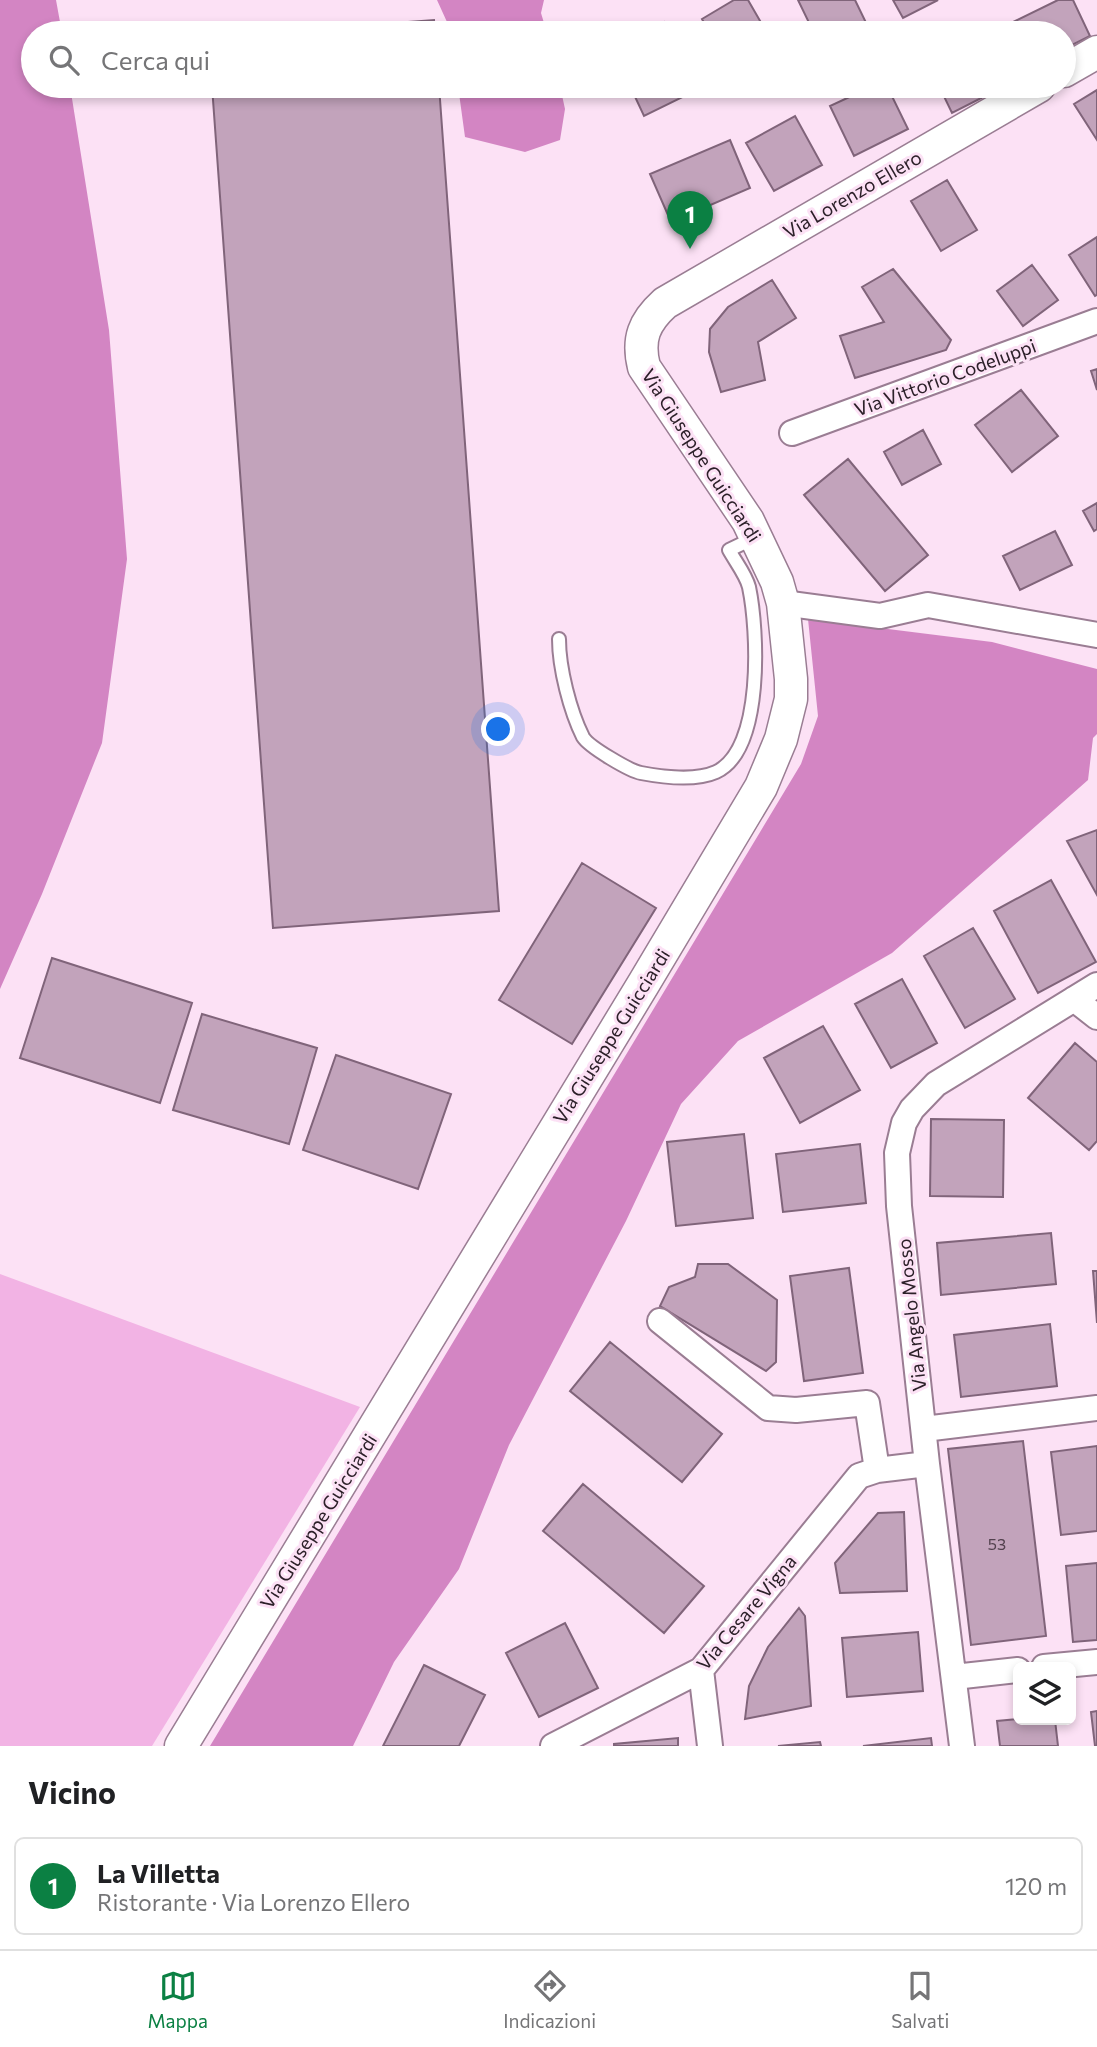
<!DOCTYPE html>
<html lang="it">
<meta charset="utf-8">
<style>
:root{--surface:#fff;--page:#f6f6f6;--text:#202124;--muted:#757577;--line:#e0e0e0;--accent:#0b8043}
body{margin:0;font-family:Commissioner,sans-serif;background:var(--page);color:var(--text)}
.controls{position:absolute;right:21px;bottom:21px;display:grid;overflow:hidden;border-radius:10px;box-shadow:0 4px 10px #0003}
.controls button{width:63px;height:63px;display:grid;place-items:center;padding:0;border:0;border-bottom:2px solid var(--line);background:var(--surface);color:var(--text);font:35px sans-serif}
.you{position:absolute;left:499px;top:730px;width:24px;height:24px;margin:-18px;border:5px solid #fff;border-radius:50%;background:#1a73e8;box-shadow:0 0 0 10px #1a73e833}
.badge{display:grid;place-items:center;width:46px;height:46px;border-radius:50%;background:var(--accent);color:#fff;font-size:23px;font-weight:700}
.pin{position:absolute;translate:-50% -58px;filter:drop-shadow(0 2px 4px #0008)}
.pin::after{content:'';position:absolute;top:37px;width:24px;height:21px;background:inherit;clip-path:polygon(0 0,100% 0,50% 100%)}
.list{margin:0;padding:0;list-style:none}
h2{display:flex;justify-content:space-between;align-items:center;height:91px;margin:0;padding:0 28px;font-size:30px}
h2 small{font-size:23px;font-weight:400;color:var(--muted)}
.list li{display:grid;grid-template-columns:46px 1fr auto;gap:21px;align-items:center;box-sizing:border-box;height:98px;margin:0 14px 14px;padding:0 14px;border:2px solid var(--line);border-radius:10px}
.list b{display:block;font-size:26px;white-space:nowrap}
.list p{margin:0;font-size:23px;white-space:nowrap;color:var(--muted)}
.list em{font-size:23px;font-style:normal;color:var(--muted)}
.icon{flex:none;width:38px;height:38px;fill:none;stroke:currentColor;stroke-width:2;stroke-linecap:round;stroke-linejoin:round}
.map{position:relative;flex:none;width:1097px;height:1746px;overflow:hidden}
.search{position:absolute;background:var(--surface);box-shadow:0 4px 10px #0003;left:21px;right:21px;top:21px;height:77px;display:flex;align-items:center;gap:18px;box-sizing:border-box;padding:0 24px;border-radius:38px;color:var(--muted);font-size:26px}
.sheet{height:203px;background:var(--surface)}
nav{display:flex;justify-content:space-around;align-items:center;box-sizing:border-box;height:98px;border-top:2px solid var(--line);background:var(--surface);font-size:19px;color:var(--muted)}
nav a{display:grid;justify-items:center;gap:4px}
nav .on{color:var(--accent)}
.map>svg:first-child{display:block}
.green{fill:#f2b3e4}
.forest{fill:#d385c3}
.building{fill:#c2a3bb;stroke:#80647a;stroke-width:2}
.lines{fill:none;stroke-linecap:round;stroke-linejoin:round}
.service-casing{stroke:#9a7d93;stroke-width:16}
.minor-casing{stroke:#9a7d93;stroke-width:28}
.tertiary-casing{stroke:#9a7d93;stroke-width:35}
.service{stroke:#fff;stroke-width:12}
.minor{stroke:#fff;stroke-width:24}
.tertiary{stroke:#fff;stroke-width:32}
.labels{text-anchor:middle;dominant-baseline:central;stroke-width:6;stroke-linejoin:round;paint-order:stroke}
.number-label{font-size:16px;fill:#52414e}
.street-label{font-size:19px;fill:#2c2029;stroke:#fce1f5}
</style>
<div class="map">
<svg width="1097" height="1746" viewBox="0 0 1097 1746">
<rect width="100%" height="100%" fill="#fce1f5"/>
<path class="green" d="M 0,1274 L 360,1407 L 152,1746 L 0,1746 Z"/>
<path class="forest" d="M 0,0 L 56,0 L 62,33 L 33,33 L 33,86 L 70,86 L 109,330 L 127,559 L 102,743 L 42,894 L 0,989 Z
M 437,0 L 544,0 L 541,13 L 547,33 L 452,33 Z
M 458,86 L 560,86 L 565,109 L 560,140 L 525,152 L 465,137 Z
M 808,619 L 992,642 L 1097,669 L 1097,734 L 1093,738 L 1088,780 L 892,953 L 738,1041 L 681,1104 L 626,1221 L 509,1445 L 459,1569 L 394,1662 L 353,1746 L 210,1746 L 801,764 L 818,716 Z"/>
<path class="building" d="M 734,0 L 748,0 L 767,33 L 710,33 L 702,19 Z
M 798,0 L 855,0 L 871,33 L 814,33 Z
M 893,0 L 938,0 L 903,18 Z
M 1058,0 L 1073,0 L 1090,36 L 1064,49 L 1064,33 L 1016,33 L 1011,23 Z
M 434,20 L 435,33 L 259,33 Z
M 664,22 L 669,33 L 640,33 Z
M 212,86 L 439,86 L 499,911 L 273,928 Z
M 630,86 L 694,86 L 697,90 L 644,116 Z
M 873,86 L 887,86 L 908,129 L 854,156 L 830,106 Z
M 939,86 L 997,86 L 999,89 L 952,113 Z
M 1097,90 L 1097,140 L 1074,104 Z
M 795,116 L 822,165 L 774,191 L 746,143 Z
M 730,140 L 750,188 L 671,222 L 650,174 Z
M 947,180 L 977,230 L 941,251 L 911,201 Z
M 1097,237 L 1097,295 L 1095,296 L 1069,255 Z
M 1032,265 L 1058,300 L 1023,326 L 997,291 Z
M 893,269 L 951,340 L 946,350 L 855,378 L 840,336 L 884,322 L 862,287 Z
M 772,280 L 796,318 L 758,342 L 765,380 L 721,392 L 709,352 L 710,329 L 728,307 Z
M 1097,369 L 1097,390 L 1091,371 Z
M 1021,390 L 1058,436 L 1012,472 L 975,425 Z
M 923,430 L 941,464 L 902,485 L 884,452 Z
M 848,459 L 928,555 L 885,591 L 804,495 Z
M 1097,503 L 1097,529 L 1094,531 L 1083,511 Z
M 1055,531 L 1072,565 L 1020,590 L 1003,556 Z
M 1097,830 L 1097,895 L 1067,841 Z
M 582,863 L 656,908 L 572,1044 L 499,1000 Z
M 1051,880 L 1096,962 L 1038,993 L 994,911 Z
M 973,928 L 1015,999 L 965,1028 L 924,956 Z
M 52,958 L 192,1003 L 160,1103 L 20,1058 Z
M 902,979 L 937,1043 L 891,1068 L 855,1004 Z
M 202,1014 L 317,1048 L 289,1144 L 173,1110 Z
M 823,1026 L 860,1090 L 800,1123 L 764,1058 Z
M 1075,1043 L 1097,1062 L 1097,1141 L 1089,1150 L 1028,1098 Z
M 336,1055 L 451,1094 L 418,1189 L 303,1150 Z
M 931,1119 L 1004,1120 L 1003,1197 L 930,1196 Z
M 744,1134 L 753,1218 L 676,1226 L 667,1142 Z
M 860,1144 L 866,1203 L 783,1212 L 776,1154 Z
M 1051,1233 L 1056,1284 L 941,1295 L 937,1243 Z
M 698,1264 L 728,1264 L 777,1300 L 776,1362 L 766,1371 L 660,1306 L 669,1287 L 695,1277 Z
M 849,1268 L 863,1373 L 804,1381 L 790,1276 Z
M 1093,1271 L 1097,1271 L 1097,1323 Z
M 1050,1324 L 1057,1386 L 961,1397 L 954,1335 Z
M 610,1342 L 722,1434 L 682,1482 L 570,1391 Z
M 1023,1441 L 1046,1636 L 971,1645 L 948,1449 Z
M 1097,1446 L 1097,1531 L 1061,1535 L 1051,1452 Z
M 583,1484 L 704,1586 L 664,1633 L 543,1531 Z
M 904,1512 L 907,1591 L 840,1593 L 835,1563 L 878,1513 Z
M 1097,1563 L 1097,1640 L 1073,1642 L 1066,1566 Z
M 799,1608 L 805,1616 L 811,1706 L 745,1719 L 749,1686 L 768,1647 Z
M 565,1623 L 598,1688 L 539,1717 L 506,1653 Z
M 918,1632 L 923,1691 L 847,1697 L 842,1638 Z
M 424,1665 L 485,1695 L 459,1746 L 383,1746 Z
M 1097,1711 L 1097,1746 L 1095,1746 L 1091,1712 Z
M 1018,1719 L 1055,1720 L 1058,1746 L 1000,1746 L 997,1721 Z
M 678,1738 L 678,1746 L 614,1746 L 614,1744 Z
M 931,1738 L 932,1746 L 863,1746 Z
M 820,1742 L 821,1746 L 778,1746 Z"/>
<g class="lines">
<g class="service-casing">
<path id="service" d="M 559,639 C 559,668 570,711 583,737 C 589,747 630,771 641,773 C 662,777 696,781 716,772 C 764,750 758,630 749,587 C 746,575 735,561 729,550 L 754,538"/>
</g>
<g class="minor-casing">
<path id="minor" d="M 792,433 L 1097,321
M 783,603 L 880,616 L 928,605 L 1097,635
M 1074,999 L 1097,1017
M 660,1321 L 768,1408 L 796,1410 L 867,1403 L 877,1470 L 927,1464
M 924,1429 L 1097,1408
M 1044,1667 L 1097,1662
M 701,1670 L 710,1746
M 954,1677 L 1018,1670
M 553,1746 L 701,1670 L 859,1476 L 877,1470
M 962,1746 L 927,1464 L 899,1206 L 897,1153 L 904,1123 L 912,1109 L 936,1084 L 1097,985"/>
</g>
<g class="tertiary-casing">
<path id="tertiary" d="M 1064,71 L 1097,52
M 181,1746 L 644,983 L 761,787 L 781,739 L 791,699 L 791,679 L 783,603 L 777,582 L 748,521 L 644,367 C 637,339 644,322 665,303 L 1039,86"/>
</g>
<use href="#service" class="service"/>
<use href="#minor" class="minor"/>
<use href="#tertiary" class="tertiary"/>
</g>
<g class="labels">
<g class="number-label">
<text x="997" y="1543">53</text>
</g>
<g class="street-label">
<text transform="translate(852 194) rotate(-30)">Via Lorenzo Ellero</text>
<text transform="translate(945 377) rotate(-20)">Via Vittorio Codeluppi</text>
<text transform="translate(702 455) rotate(57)">Via Giuseppe Guicciardi</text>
<text transform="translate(611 1036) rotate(-58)">Via Giuseppe Guicciardi</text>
<text transform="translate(911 1315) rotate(-96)">Via Angelo Mosso</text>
<text transform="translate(318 1521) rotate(-58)">Via Giuseppe Guicciardi</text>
<text transform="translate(746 1612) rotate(-50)">Via Cesare Vigna</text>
</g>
</g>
</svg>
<div class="controls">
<button><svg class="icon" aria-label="layers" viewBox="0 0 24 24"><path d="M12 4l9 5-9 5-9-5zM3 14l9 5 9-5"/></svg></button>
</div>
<div class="you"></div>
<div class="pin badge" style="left:690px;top:249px">1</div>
<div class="search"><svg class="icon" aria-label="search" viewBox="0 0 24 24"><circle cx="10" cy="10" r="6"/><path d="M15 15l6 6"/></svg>Cerca qui</div>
</div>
<section class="sheet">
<h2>Vicino<small></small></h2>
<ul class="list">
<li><span class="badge">1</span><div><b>La Villetta</b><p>Ristorante · Via Lorenzo Ellero</p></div><em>120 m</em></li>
</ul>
</section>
<nav>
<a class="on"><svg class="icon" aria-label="map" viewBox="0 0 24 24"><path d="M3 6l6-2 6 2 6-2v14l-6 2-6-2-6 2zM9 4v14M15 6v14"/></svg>Mappa</a>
<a><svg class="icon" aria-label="directions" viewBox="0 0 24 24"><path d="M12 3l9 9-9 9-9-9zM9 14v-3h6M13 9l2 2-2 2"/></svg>Indicazioni</a>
<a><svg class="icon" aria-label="saved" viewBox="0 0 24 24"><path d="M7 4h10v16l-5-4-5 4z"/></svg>Salvati</a>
</nav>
